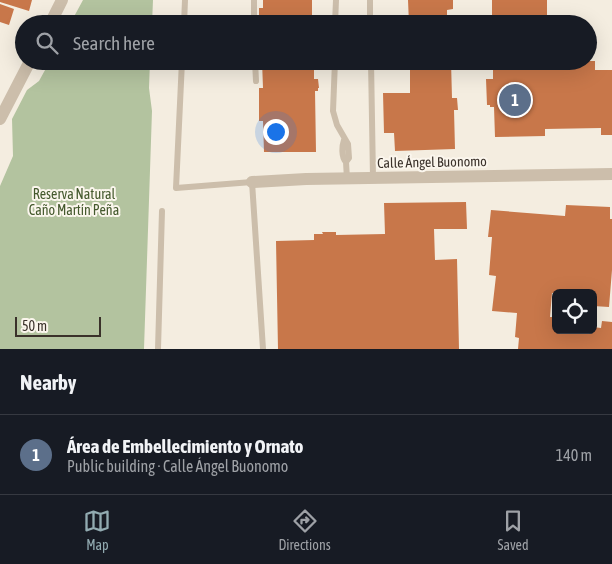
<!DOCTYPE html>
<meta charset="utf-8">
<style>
:root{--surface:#171b24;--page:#242831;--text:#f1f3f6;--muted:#9ea1a6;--line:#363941;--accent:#92abb1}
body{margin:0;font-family:"Asap Condensed",sans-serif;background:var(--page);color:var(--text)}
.controls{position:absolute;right:15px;bottom:15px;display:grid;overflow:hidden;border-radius:8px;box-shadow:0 5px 20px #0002}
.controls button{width:45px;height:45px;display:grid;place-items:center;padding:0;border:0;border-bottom:1px solid var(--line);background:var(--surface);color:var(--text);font:25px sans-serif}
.scale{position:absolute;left:15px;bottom:12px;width:86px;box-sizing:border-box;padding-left:5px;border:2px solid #3a312a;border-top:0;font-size:14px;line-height:18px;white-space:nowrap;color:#3a312a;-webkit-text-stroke:4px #fbf6ed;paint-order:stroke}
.you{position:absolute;left:275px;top:131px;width:18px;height:18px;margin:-12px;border:4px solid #fff;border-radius:50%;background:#1a73e8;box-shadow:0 0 0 8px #1a73e833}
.badge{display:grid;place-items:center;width:32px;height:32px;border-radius:50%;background:var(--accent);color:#fff;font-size:16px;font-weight:700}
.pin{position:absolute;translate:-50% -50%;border:2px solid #fff;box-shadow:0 1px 5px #0006}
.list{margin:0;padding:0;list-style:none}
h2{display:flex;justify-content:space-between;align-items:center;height:65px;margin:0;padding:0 20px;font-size:21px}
h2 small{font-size:16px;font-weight:400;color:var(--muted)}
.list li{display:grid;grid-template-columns:32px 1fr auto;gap:15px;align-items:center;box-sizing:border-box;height:80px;padding:0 20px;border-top:1px solid var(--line)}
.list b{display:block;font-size:19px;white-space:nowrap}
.list p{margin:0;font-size:16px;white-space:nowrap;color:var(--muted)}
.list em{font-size:16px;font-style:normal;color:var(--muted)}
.icon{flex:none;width:28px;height:28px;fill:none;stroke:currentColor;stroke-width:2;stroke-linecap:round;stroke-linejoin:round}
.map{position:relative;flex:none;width:612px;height:349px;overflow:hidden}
.search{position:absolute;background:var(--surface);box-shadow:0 5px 20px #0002;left:15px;right:15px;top:15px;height:55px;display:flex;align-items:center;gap:12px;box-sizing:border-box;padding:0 18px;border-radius:28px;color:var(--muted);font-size:19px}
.sheet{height:145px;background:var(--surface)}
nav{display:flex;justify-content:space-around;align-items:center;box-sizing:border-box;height:70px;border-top:1px solid var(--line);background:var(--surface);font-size:14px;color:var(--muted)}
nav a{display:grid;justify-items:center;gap:2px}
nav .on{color:var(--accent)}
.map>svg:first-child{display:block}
.green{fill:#b3c39f}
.building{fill:#c8774a}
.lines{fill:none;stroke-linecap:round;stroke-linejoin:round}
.lane{stroke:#ccbeab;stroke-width:6}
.street{stroke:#ccbeab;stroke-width:12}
.labels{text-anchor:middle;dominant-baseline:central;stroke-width:4;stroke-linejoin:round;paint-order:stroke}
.street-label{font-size:14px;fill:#3a312a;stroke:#fbf6ed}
.park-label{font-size:14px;fill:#44592d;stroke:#fbf6ed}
</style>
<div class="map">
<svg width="612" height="349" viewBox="0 0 612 349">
<rect width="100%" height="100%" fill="#f4ede0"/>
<path class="green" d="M 83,0 L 153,0 L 152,24 L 70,24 Z
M 50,61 L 150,61 L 149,88 L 152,111 L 144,349 L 0,349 L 0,186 L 13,156 L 12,119 L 27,90 L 39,81 Z"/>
<path class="building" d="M 0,0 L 32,0 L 29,11 L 0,2 Z
M 263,0 L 312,0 L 312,24 L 259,24 L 259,8 L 263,8 Z
M 408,0 L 453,0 L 453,9 L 447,10 L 447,24 L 409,24 Z
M 492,0 L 547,0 L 547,18 L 542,18 L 542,24 L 492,24 Z
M 0,4 L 14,9 L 9,25 L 0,22 Z
M 262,61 L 314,61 L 314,79 L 318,79 L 319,88 L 318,88 L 318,91 L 315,91 L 316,152 L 264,152 L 263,121 L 259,121 L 259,88 L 263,88 Z
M 410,61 L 451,61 L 452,98 L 457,98 L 458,110 L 454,110 L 455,149 L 395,151 L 394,133 L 384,133 L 383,93 L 410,93 Z
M 493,61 L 595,61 L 595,70 L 612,70 L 612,135 L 601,135 L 601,128 L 545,129 L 545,136 L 495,137 L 494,107 L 490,107 L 490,105 L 487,105 L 486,79 L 493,79 Z
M 466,202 L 467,229 L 434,229 L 435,260 L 457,259 L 459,349 L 278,349 L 276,241 L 314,240 L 314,234 L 323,234 L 322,232 L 336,232 L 336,235 L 385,234 L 384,203 Z
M 566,205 L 610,207 L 610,219 L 612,219 L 612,270 L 609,307 L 593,306 L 593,293 L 552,293 L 550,317 L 556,317 L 556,330 L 593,330 L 593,327 L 601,328 L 602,321 L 612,322 L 612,349 L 518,349 L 519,338 L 515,337 L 517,313 L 492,311 L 496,276 L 489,275 L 492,237 L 488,237 L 491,210 L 565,216 Z"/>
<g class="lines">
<path class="lane" d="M 254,0 L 254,24
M 370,0 L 370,24
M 184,24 L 185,0
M 335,24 L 336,0
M 182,61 L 176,188 L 252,182 L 263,349
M 255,61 L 256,81
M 335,61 L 333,111 L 337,125 L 348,144 L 349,158 L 346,162 L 347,179
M 371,61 L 373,178
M 344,140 C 342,146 341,157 346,162
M 158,349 L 162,211"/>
<path class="street" d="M 50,24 L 62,0
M 0,119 L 30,61
M 252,182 L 306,179 L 612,174"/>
</g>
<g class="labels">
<g class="street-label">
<text transform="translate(432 162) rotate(-1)">Calle Ángel Buonomo</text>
</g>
<g class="park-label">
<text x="74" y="194">Reserva Natural<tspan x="74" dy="16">Caño Martín Peña</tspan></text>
</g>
</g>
</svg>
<div class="controls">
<button><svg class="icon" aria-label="locate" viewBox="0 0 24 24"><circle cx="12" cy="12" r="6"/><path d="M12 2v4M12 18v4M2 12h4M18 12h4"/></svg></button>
</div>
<div class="scale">50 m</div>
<div class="you"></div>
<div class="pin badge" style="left:515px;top:100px;background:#5c6f8a">1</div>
<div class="search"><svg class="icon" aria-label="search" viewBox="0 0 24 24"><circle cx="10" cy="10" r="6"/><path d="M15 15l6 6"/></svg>Search here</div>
</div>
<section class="sheet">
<h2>Nearby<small></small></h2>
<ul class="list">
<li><span class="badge" style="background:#5c6f8a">1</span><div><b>Área de Embellecimiento y Ornato</b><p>Public building · Calle Ángel Buonomo</p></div><em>140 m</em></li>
</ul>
</section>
<nav>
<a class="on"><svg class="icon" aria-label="map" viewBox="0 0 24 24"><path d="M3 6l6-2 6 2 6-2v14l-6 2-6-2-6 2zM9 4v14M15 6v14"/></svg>Map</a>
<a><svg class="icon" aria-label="directions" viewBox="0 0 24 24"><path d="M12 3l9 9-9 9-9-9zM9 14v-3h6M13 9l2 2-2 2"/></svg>Directions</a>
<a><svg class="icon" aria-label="saved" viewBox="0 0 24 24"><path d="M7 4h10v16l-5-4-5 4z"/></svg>Saved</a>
</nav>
